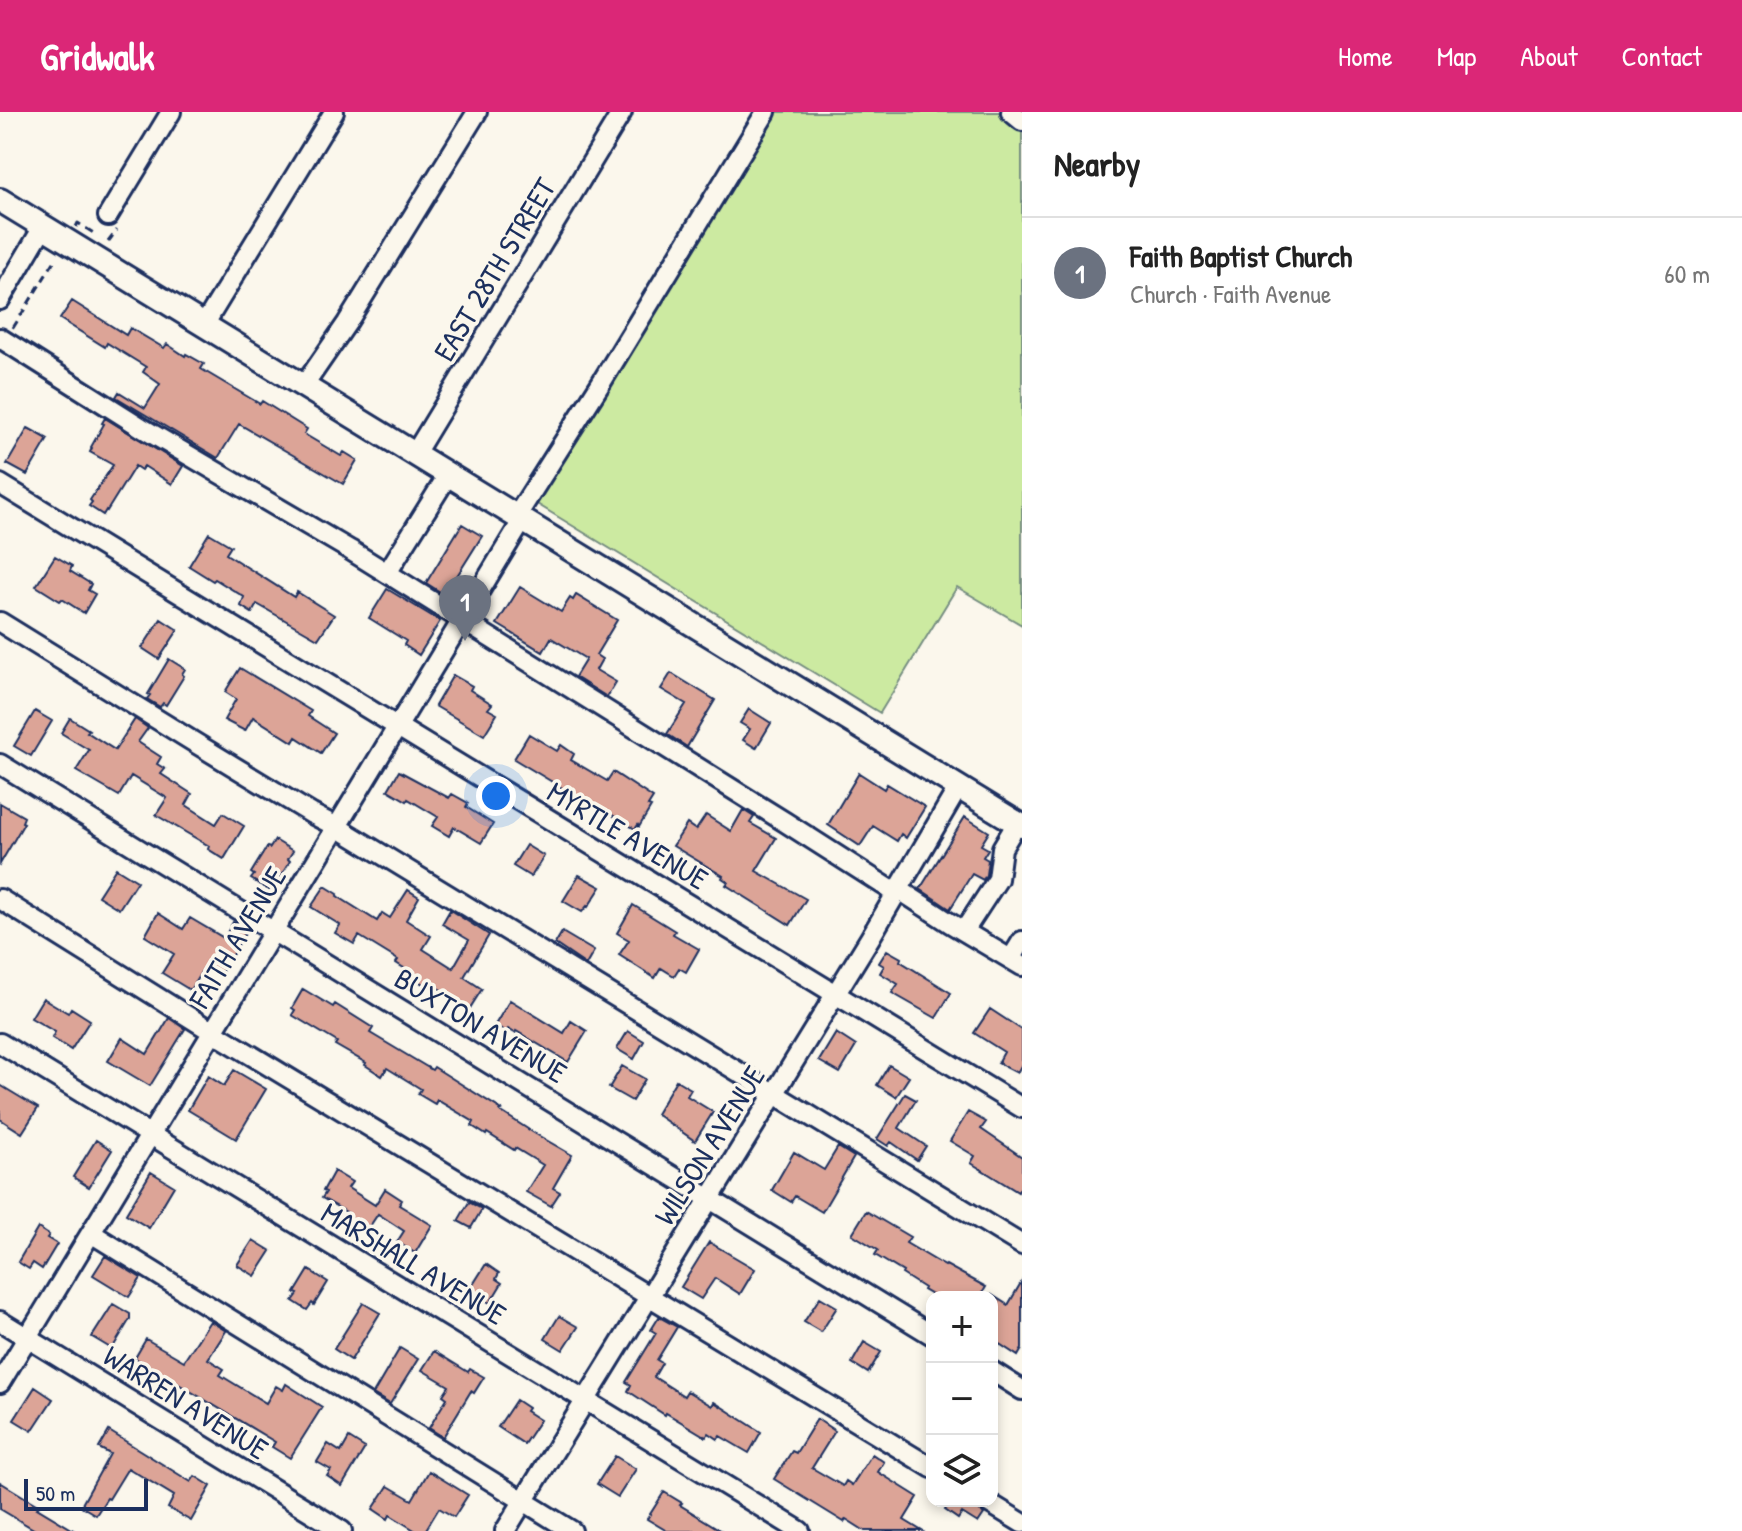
<!DOCTYPE html>
<meta charset="utf-8">
<style>
:root{--surface:#fff;--page:#f6f6f6;--text:#222;--muted:#767676;--line:#e0e0e0;--accent:#db2777}
body{margin:0;font-family:"Patrick Hand",sans-serif;background:var(--page);color:var(--text)}
.controls{position:absolute;right:24px;bottom:24px;display:grid;overflow:hidden;border-radius:16px;box-shadow:0 4px 12px #0003}
.controls button{width:72px;height:72px;display:grid;place-items:center;padding:0;border:0;border-bottom:2px solid var(--line);background:var(--surface);color:var(--text);font:40px sans-serif}
.scale{position:absolute;left:24px;bottom:20px;width:124px;box-sizing:border-box;padding-left:8px;border:4px solid #1b2f5e;border-top:0;font-size:22px;line-height:28px;white-space:nowrap;color:#1b2f5e;-webkit-text-stroke:6px #fbf7ec;paint-order:stroke}
.you{position:absolute;left:496px;top:684px;width:28px;height:28px;margin:-20px;border:6px solid #fff;border-radius:50%;background:#1a73e8;box-shadow:0 0 0 12px #1a73e833}
.badge{display:grid;place-items:center;width:52px;height:52px;border-radius:50%;background:var(--accent);color:#fff;font-size:26px;font-weight:700}
.pin{position:absolute;translate:-50% -66px;filter:drop-shadow(0 2px 4px #0008)}
.pin::after{content:'';position:absolute;top:42px;width:28px;height:24px;background:inherit;clip-path:polygon(0 0,100% 0,50% 100%)}
.list{margin:0;padding:0;list-style:none}
h2{display:flex;justify-content:space-between;align-items:center;height:104px;margin:0;padding:0 32px;font-size:34px}
h2 small{font-size:26px;font-weight:400;color:var(--muted)}
.list li{display:grid;grid-template-columns:52px 1fr auto;gap:24px;align-items:center;box-sizing:border-box;height:112px;padding:0 32px;border-top:2px solid var(--line)}
.list b{display:block;font-size:30px;white-space:nowrap}
.list p{margin:0;font-size:26px;white-space:nowrap;color:var(--muted)}
.list em{font-size:26px;font-style:normal;color:var(--muted)}
.icon{flex:none;width:44px;height:44px;fill:none;stroke:currentColor;stroke-width:2;stroke-linecap:round;stroke-linejoin:round}
.map{position:relative;flex:none;width:1022px;height:1419px;overflow:hidden}
header{display:flex;align-items:center;gap:48px;box-sizing:border-box;height:112px;padding:0 40px;background:var(--accent);color:#fff}
header strong{font-size:38px}
nav{display:flex;gap:44px;margin-inline-start:auto;font-size:28px}
main{display:flex}
aside{flex:1;background:var(--surface)}
.map>svg:first-child{display:block}
.green{fill:#cceaa1;stroke:#748c80;stroke-width:2}
.building{fill:#dca497;stroke:#1b2f5e;stroke-width:2}
.lines{fill:none;stroke-linecap:round;stroke-linejoin:round}
.minor-casing{stroke:#1b2f5e;stroke-width:24}
.major-casing{stroke:#1b2f5e;stroke-width:28}
.path{stroke:#1b2f5e;stroke-width:3;stroke-dasharray:8 6;stroke-linecap:butt}
.minor{stroke:#fbf7ec;stroke-width:18}
.major{stroke:#fbf7ec;stroke-width:22}
.labels{text-anchor:middle;dominant-baseline:central;stroke-width:7;stroke-linejoin:round;paint-order:stroke}
.street-label{font-size:30px;fill:#1b2f5e;stroke:#fbf7ec}
</style>
<header>
<strong>Gridwalk</strong>
<nav><a>Home</a><a>Map</a><a>About</a><a>Contact</a></nav>
</header>
<main>
<div class="map">
<svg width="1022" height="1419" viewBox="0 0 1022 1419">
<rect width="100%" height="100%" fill="#fbf7ec"/>
<filter id="ink" filterUnits="userSpaceOnUse"><feTurbulence type="fractalNoise" baseFrequency=".0125" numOctaves="2"/><feDisplacementMap in="SourceGraphic" scale="16" xChannelSelector="R" yChannelSelector="G"/><feConvolveMatrix kernelMatrix="1 2 1 2 8 2 1 2 1" color-interpolation-filters="sRGB"/></filter>
<g filter="url(#ink)">
<path class="green" d="M 771,0 L 1001,0 L 1022,13 L 1022,513 L 957,475 L 880,601 L 532,389 Z"/>
<path class="building" d="M 72,189 L 126,223 L 130,216 L 164,236 L 167,232 L 185,244 L 186,242 L 204,252 L 201,257 L 260,292 L 262,289 L 307,317 L 304,322 L 341,344 L 344,340 L 357,348 L 343,372 L 239,312 L 218,346 L 116,285 L 119,280 L 145,296 L 160,272 L 143,260 L 146,255 L 107,231 L 105,235 L 60,207 Z
M 105,306 L 183,354 L 172,372 L 144,354 L 141,358 L 135,354 L 107,399 L 106,398 L 103,403 L 89,394 L 92,390 L 90,388 L 113,353 L 90,340 L 92,336 L 91,335 L 104,312 L 102,311 Z
M 28,316 L 48,327 L 27,363 L 7,352 Z
M 462,412 L 482,424 L 445,483 L 426,471 Z
M 209,421 L 231,434 L 226,442 L 294,485 L 297,480 L 334,503 L 318,527 L 257,492 L 252,501 L 241,494 L 244,485 L 215,467 L 213,469 L 189,454 Z
M 55,444 L 72,454 L 70,459 L 91,472 L 88,478 L 95,482 L 84,501 L 62,487 L 60,489 L 36,474 Z
M 520,475 L 561,500 L 570,486 L 573,488 L 576,483 L 617,508 L 596,543 L 602,547 L 596,558 L 616,570 L 607,585 L 575,565 L 586,547 L 551,526 L 543,540 L 497,512 Z
M 387,477 L 440,509 L 419,543 L 404,533 L 406,529 L 369,506 Z
M 161,507 L 178,518 L 159,547 L 142,536 Z
M 169,547 L 185,557 L 182,562 L 184,564 L 166,593 L 163,591 L 160,595 L 147,587 L 150,583 L 148,582 Z
M 240,556 L 311,599 L 308,604 L 334,621 L 321,641 L 296,625 L 293,630 L 253,605 L 245,619 L 224,608 L 236,587 L 225,580 Z
M 671,561 L 715,588 L 687,635 L 667,622 L 686,592 L 661,577 Z
M 453,563 L 472,574 L 470,578 L 492,592 L 488,597 L 497,602 L 484,623 L 435,594 Z
M 749,597 L 771,611 L 756,636 L 743,628 L 750,617 L 740,611 Z
M 35,599 L 52,609 L 31,644 L 14,634 Z
M 70,606 L 89,618 L 87,620 L 115,638 L 135,607 L 148,616 L 138,630 L 161,645 L 157,652 L 165,657 L 161,662 L 192,682 L 186,693 L 216,712 L 223,701 L 244,714 L 224,747 L 208,737 L 209,734 L 156,703 L 167,686 L 131,664 L 119,684 L 76,659 L 89,638 L 61,621 Z
M 529,622 L 557,639 L 561,633 L 574,642 L 571,648 L 607,669 L 613,660 L 653,686 L 648,694 L 651,695 L 639,715 L 638,713 L 635,717 L 586,687 L 584,689 L 514,647 Z
M 399,659 L 449,686 L 452,682 L 468,691 L 466,695 L 493,712 L 481,731 L 454,715 L 449,724 L 432,714 L 438,705 L 408,687 L 407,689 L 388,678 Z
M 859,661 L 884,677 L 887,672 L 925,695 L 906,726 L 901,722 L 897,729 L 873,714 L 860,734 L 828,713 Z
M 0,691 L 24,705 L 22,710 L 24,711 L 0,752 Z
M 743,698 L 754,705 L 750,711 L 776,726 L 756,759 L 806,787 L 790,813 L 726,773 L 728,770 L 722,766 L 723,764 L 673,734 L 687,712 L 696,718 L 706,703 L 731,719 Z
M 965,705 L 989,720 L 981,733 L 988,737 L 983,745 L 988,748 L 986,763 L 983,768 L 972,762 L 950,797 L 920,777 Z
M 275,728 L 293,739 L 288,747 L 290,749 L 274,775 L 272,773 L 269,778 L 251,767 L 254,763 L 251,761 L 267,735 L 270,736 Z
M 526,733 L 544,744 L 531,765 L 513,754 Z
M 116,756 L 137,769 L 119,797 L 98,784 Z
M 579,763 L 601,775 L 588,795 L 587,794 L 582,800 L 563,789 Z
M 325,774 L 338,782 L 337,784 L 377,809 L 382,801 L 390,806 L 408,778 L 419,785 L 406,808 L 431,824 L 423,837 L 453,856 L 469,828 L 442,812 L 450,798 L 489,823 L 464,865 L 482,877 L 470,896 L 438,876 L 435,880 L 417,868 L 418,865 L 396,851 L 398,848 L 359,824 L 354,832 L 335,821 L 340,813 L 311,795 Z
M 633,793 L 675,819 L 673,822 L 699,837 L 686,860 L 679,856 L 674,864 L 661,856 L 655,866 L 619,843 L 629,828 L 617,821 Z
M 158,801 L 183,817 L 190,806 L 224,826 L 233,810 L 247,818 L 220,863 L 205,854 L 190,878 L 162,861 L 174,842 L 145,824 Z
M 562,820 L 594,839 L 586,853 L 555,832 Z
M 887,838 L 901,846 L 900,849 L 951,881 L 936,906 L 892,881 L 898,872 L 880,861 L 884,854 L 879,851 Z
M 303,877 L 333,895 L 335,892 L 373,916 L 370,921 L 432,958 L 434,955 L 502,998 L 500,999 L 534,1021 L 572,1043 L 553,1076 L 560,1080 L 551,1094 L 526,1080 L 543,1053 L 515,1036 L 514,1038 L 487,1021 L 486,1023 L 472,1014 L 474,1010 L 437,988 L 435,992 L 418,982 L 421,977 L 387,956 L 382,964 L 365,953 L 366,951 L 335,933 L 337,930 L 292,903 L 295,898 L 292,896 Z
M 43,886 L 68,901 L 71,896 L 90,908 L 71,938 L 52,926 L 55,920 L 31,906 Z
M 510,888 L 564,921 L 571,909 L 587,919 L 568,950 L 516,919 L 515,921 L 508,917 L 506,920 L 495,913 Z
M 990,897 L 1022,918 L 1022,952 L 1017,961 L 998,951 L 1004,940 L 974,921 Z
M 169,906 L 185,917 L 150,974 L 108,949 L 122,926 L 147,942 Z
M 628,919 L 644,929 L 634,947 L 617,937 Z
M 836,921 L 856,934 L 840,961 L 819,949 Z
M 889,953 L 909,965 L 896,985 L 877,973 Z
M 622,954 L 645,967 L 632,989 L 609,976 Z
M 234,958 L 266,977 L 236,1027 L 188,998 L 208,964 L 224,974 Z
M 676,968 L 691,977 L 687,984 L 713,1000 L 695,1029 L 656,1002 Z
M 0,973 L 38,996 L 22,1021 L 0,1007 Z
M 905,982 L 916,988 L 899,1016 L 926,1034 L 917,1048 L 891,1030 L 888,1034 L 877,1027 Z
M 968,1000 L 986,1010 L 981,1017 L 1022,1045 L 1022,1073 L 1018,1080 L 971,1051 L 975,1044 L 950,1029 Z
M 96,1028 L 112,1038 L 89,1075 L 73,1065 Z
M 838,1035 L 854,1045 L 822,1100 L 795,1084 L 791,1090 L 772,1078 L 794,1040 L 824,1058 Z
M 334,1059 L 352,1070 L 348,1076 L 375,1093 L 385,1077 L 402,1088 L 399,1093 L 432,1113 L 415,1141 L 397,1130 L 404,1119 L 378,1102 L 368,1117 L 346,1104 L 348,1101 L 322,1086 L 326,1080 L 323,1079 Z
M 151,1060 L 174,1074 L 149,1116 L 126,1102 Z
M 469,1090 L 482,1097 L 471,1116 L 458,1109 Z
M 866,1099 L 910,1125 L 906,1131 L 945,1154 L 946,1153 L 986,1175 L 980,1185 L 935,1185 L 923,1178 L 924,1176 L 902,1162 L 903,1160 L 875,1143 L 878,1138 L 852,1122 Z
M 38,1116 L 49,1123 L 47,1126 L 57,1132 L 42,1157 L 33,1151 L 29,1157 L 18,1150 Z
M 253,1128 L 271,1139 L 255,1164 L 237,1153 Z
M 709,1130 L 755,1157 L 740,1182 L 715,1166 L 701,1187 L 681,1175 Z
M 105,1144 L 141,1166 L 129,1185 L 93,1163 Z
M 486,1152 L 499,1161 L 496,1167 L 502,1171 L 490,1191 L 469,1179 Z
M 309,1158 L 328,1170 L 314,1193 L 312,1191 L 307,1198 L 293,1189 L 298,1182 L 295,1181 Z
M 1022,1169 L 1022,1237 L 1018,1244 L 992,1227 L 992,1183 L 1008,1193 Z
M 820,1185 L 837,1195 L 821,1220 L 804,1210 Z
M 363,1191 L 380,1201 L 351,1248 L 334,1237 Z
M 113,1192 L 130,1202 L 130,1207 L 112,1237 L 92,1225 Z
M 559,1204 L 578,1215 L 563,1238 L 545,1227 Z
M 659,1205 L 677,1215 L 657,1248 L 662,1251 L 654,1265 L 684,1284 L 687,1279 L 712,1294 L 714,1290 L 761,1320 L 749,1341 L 720,1324 L 718,1327 L 709,1321 L 706,1325 L 666,1301 L 665,1303 L 628,1279 L 631,1273 L 626,1270 L 656,1221 L 651,1218 Z
M 210,1209 L 226,1219 L 208,1247 L 224,1257 L 220,1263 L 266,1291 L 276,1274 L 283,1278 L 286,1272 L 322,1295 L 290,1346 L 272,1335 L 275,1330 L 135,1246 L 146,1227 L 184,1249 Z
M 864,1230 L 881,1240 L 868,1261 L 852,1251 Z
M 400,1236 L 418,1247 L 390,1292 L 373,1282 Z
M 434,1239 L 468,1260 L 470,1257 L 484,1265 L 474,1281 L 471,1279 L 443,1325 L 429,1316 L 447,1286 L 443,1283 L 449,1274 L 422,1258 Z
M 35,1275 L 53,1287 L 32,1319 L 14,1308 Z
M 516,1288 L 528,1296 L 526,1299 L 540,1308 L 524,1332 L 498,1315 Z
M 817,1307 L 835,1319 L 812,1356 L 843,1374 L 846,1369 L 852,1373 L 872,1342 L 884,1350 L 878,1360 L 918,1385 L 904,1408 L 922,1419 L 865,1419 L 846,1407 L 844,1410 L 774,1367 L 792,1339 L 796,1341 Z
M 109,1319 L 191,1370 L 195,1364 L 211,1374 L 191,1409 L 168,1396 L 174,1384 L 128,1356 L 109,1387 L 107,1386 L 96,1403 L 81,1394 L 110,1342 L 99,1336 Z
M 349,1326 L 365,1336 L 342,1374 L 327,1364 L 331,1358 L 317,1350 L 328,1332 L 341,1340 Z
M 615,1344 L 636,1357 L 618,1385 L 597,1372 Z
M 429,1359 L 468,1383 L 454,1405 L 439,1396 L 425,1419 L 416,1419 L 390,1403 L 388,1407 L 373,1397 L 388,1374 L 412,1388 Z
M 0,1370 L 39,1394 L 37,1396 L 75,1419 L 37,1419 L 0,1397 Z
M 664,1380 L 682,1391 L 680,1393 L 722,1419 L 667,1419 L 647,1407 Z
M 943,1389 L 973,1389 L 976,1395 L 984,1402 L 978,1411 L 962,1401 L 958,1407 L 945,1398 L 949,1392 Z"/>
<g class="lines">
<g class="minor-casing">
<path id="minor" d="M 1011,0 L 1022,9
M 108,104 L 171,0
M 0,188 L 43,115
M 204,213 L 334,0
M 0,226 L 144,317 L 350,438 L 785,710 L 896,781
M 303,275 L 347,211 L 477,0
M 414,343 L 622,0
M 0,372 L 1022,996
M 516,405 L 601,271 L 766,0
M 387,461 L 448,363
M 0,510 L 197,632 L 312,702 L 337,715 L 1022,1133
M 0,652 L 932,1223
M 898,777 L 950,811 L 1022,854
M 0,787 L 213,920 L 932,1356
M 964,819 L 998,767 L 1002,736 L 1017,711
M 1011,847 L 1022,829
M 0,931 L 800,1419
M 91,1121 L 572,1419
M 0,1209 L 342,1419
M 992,1259 L 1022,1278
M 0,1271 L 522,409
M 986,1389 L 1022,1411
M 505,1419 L 870,826 L 958,676"/>
</g>
<g class="major-casing">
<path id="major" d="M 0,88 L 1022,714"/>
</g>
<path class="path" d="M 76,115 L 78,111 L 95,122
M 108,130 L 117,118
M 13,216 L 57,145"/>
<use href="#minor" class="minor"/>
<use href="#major" class="major"/>
</g>
</g>
<g class="labels">
<g class="street-label">
<text transform="translate(494 157) rotate(-59)">EAST 28TH STREET</text>
<text transform="translate(628 723) rotate(31)">MYRTLE AVENUE</text>
<text transform="translate(237 825) rotate(-59)">FAITH AVENUE</text>
<text transform="translate(481 913) rotate(31)">BUXTON AVENUE</text>
<text transform="translate(709 1033) rotate(-58)">WILSON AVENUE</text>
<text transform="translate(414 1151) rotate(31)">MARSHALL AVENUE</text>
<text transform="translate(186 1290) rotate(32)">WARREN AVENUE</text>
</g>
</g>
</svg>
<div class="controls">
<button>+</button>
<button>−</button>
<button><svg class="icon" aria-label="layers" viewBox="0 0 24 24"><path d="M12 4l9 5-9 5-9-5zM3 14l9 5 9-5"/></svg></button>
</div>
<div class="scale">50 m</div>
<div class="you"></div>
<div class="pin badge" style="left:465px;top:529px;background:#6b7280">1</div>
</div>
<aside>
<h2>Nearby<small></small></h2>
<ul class="list">
<li><span class="badge" style="background:#6b7280">1</span><div><b>Faith Baptist Church</b><p>Church · Faith Avenue</p></div><em>60 m</em></li>
</ul>
</aside>
</main>
